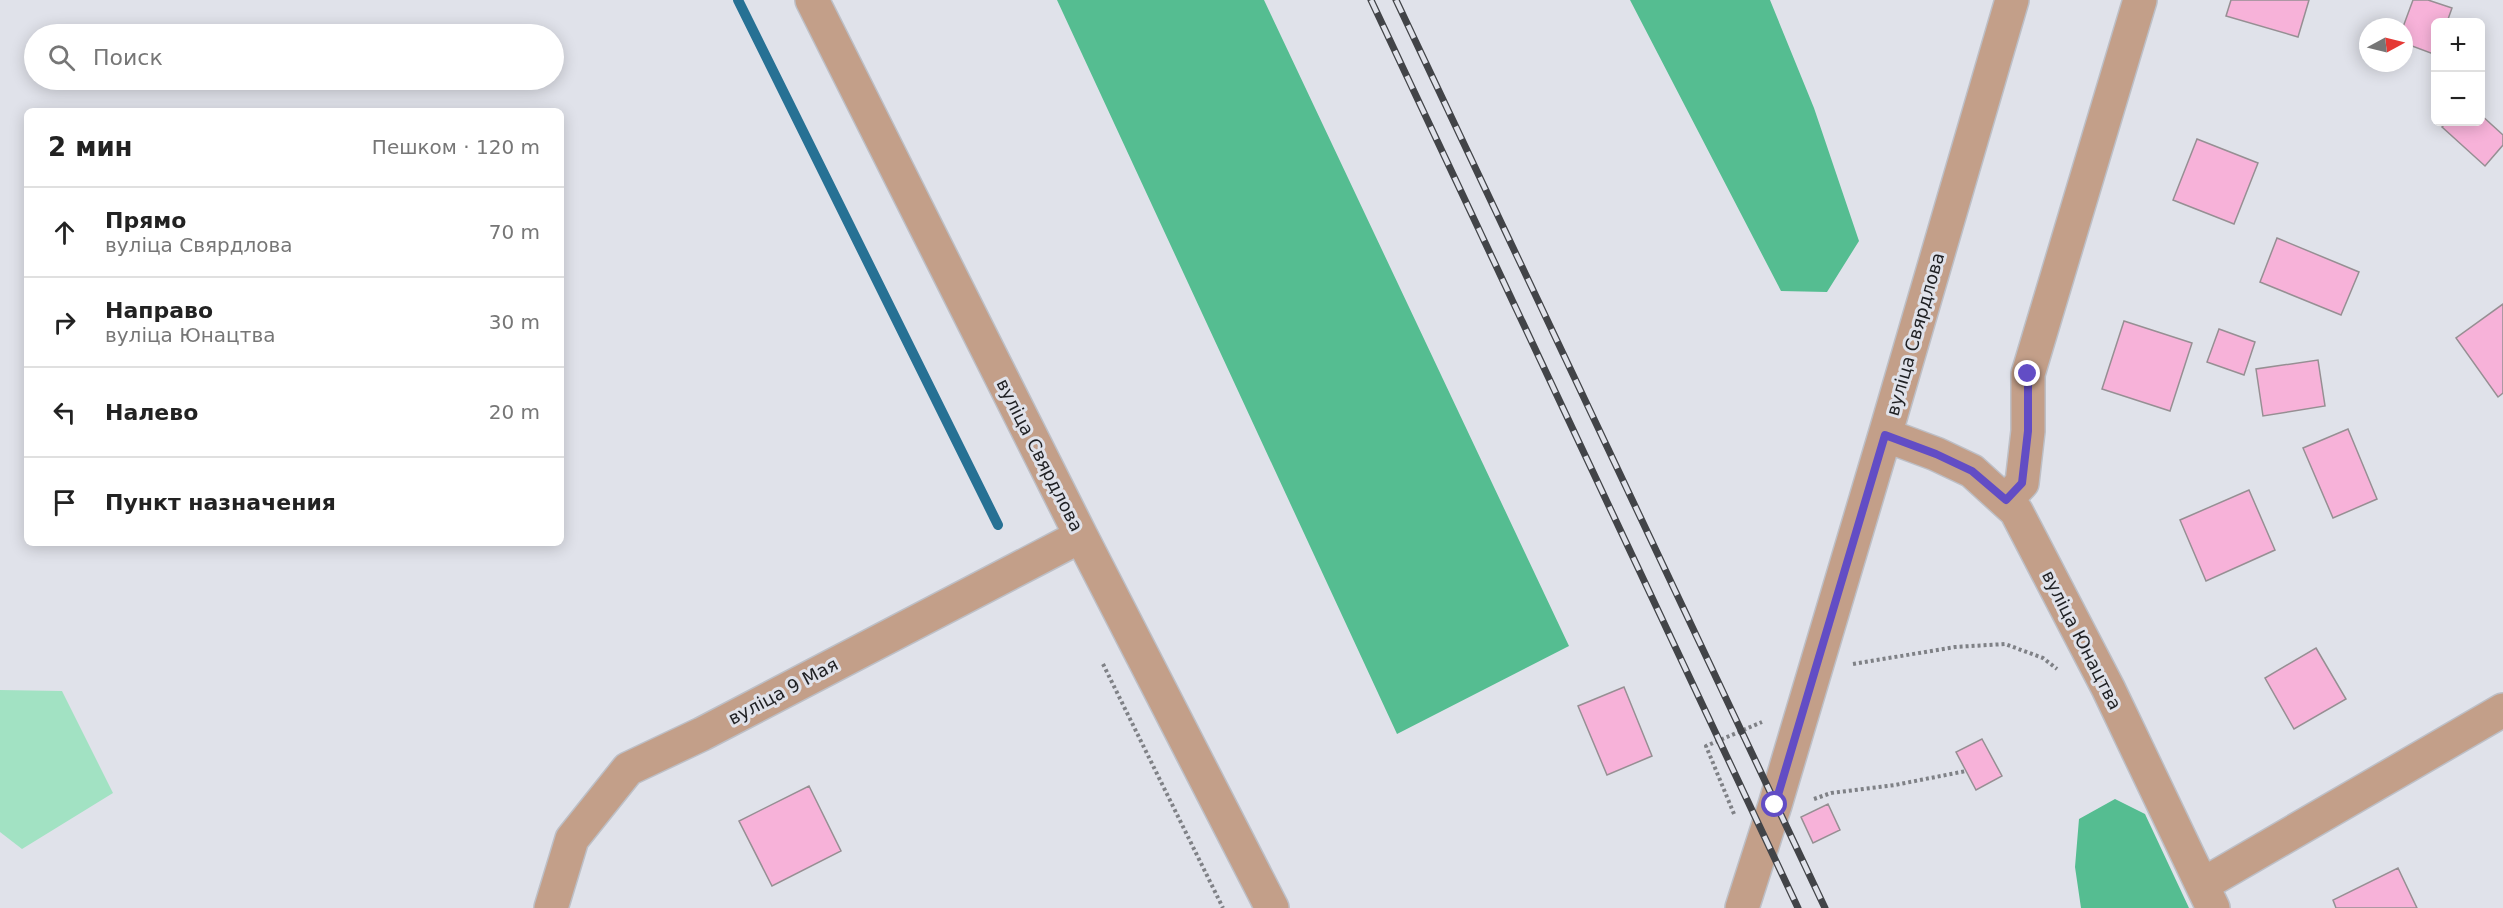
<!DOCTYPE html>
<html lang="ru">
<meta charset="utf-8">
<style>
:root{--surface:#fff;--page:#f6f6f6;--text:#222;--muted:#767676;--line:#e0e0e0}
body{margin:0;font-family:"DejaVu Sans",sans-serif;background:var(--page);color:var(--text)}
.controls{position:absolute;right:18px;top:18px;display:grid;overflow:hidden;border-radius:9px;box-shadow:0 3px 15px #0003}
.controls button{width:54px;height:54px;display:grid;place-items:center;padding:0;border:0;border-bottom:2px solid var(--line);background:var(--surface);color:var(--text);font:30px sans-serif}
.compass{position:absolute;left:2359px;top:18px;width:54px;height:54px;border-radius:50%;background:var(--surface);box-shadow:0 3px 15px #0003;rotate:83deg}
.stop{position:absolute;width:18px;height:18px;margin:-14px;border:4px solid #624dc5;border-radius:50%;background:#fff}
.stop.end{background:#624dc5;border-color:#fff;box-shadow:0 2px 6px #0008}
.list{margin:0;padding:0;list-style:none}
h2{display:flex;justify-content:space-between;align-items:center;height:78px;margin:0;padding:0 24px;font-size:26px}
h2 small{font-size:20px;font-weight:400;color:var(--muted)}
.list li{display:grid;grid-template-columns:39px 1fr auto;gap:18px;align-items:center;box-sizing:border-box;height:90px;padding:0 24px;border-top:2px solid var(--line)}
.list b{display:block;font-size:22px;white-space:nowrap}
.list p{margin:0;font-size:20px;white-space:nowrap;color:var(--muted)}
.list em{font-size:20px;font-style:normal;color:var(--muted)}
.icon{flex:none;width:33px;height:33px;fill:none;stroke:currentColor;stroke-width:2;stroke-linecap:round;stroke-linejoin:round}
.map{position:relative;flex:none;width:2503px;height:908px;overflow:hidden}
.search{position:absolute;background:var(--surface);box-shadow:0 3px 15px #0003;left:24px;top:24px;width:540px;height:66px;display:flex;align-items:center;gap:15px;box-sizing:border-box;padding:0 21px;border-radius:33px;color:var(--muted);font-size:22px}
.panel{position:absolute;background:var(--surface);box-shadow:0 3px 15px #0003;left:24px;top:108px;width:540px;height:438px;border-radius:9px}
.map>svg:first-child{display:block}
.green{fill:#a2e2c3}
.forest{fill:#55bd91}
.lines{fill:none;stroke-linecap:round;stroke-linejoin:round}
.stream{stroke:#277194;stroke-width:10}
.building{fill:#f7b2d9;stroke:#968f93;stroke-width:1.5}
.minor-casing{stroke:#bdbfc6;stroke-width:36}
.path{stroke:#7f8186;stroke-width:4;stroke-dasharray:3 3;stroke-linecap:butt}
.minor{stroke:#c39f89;stroke-width:33}
.rail-casing{stroke:#424448;stroke-width:7}
.rail{stroke:#e0e2ea;stroke-width:4.5;stroke-dasharray:14;stroke-linecap:butt}
.route{stroke:#624dc5;stroke-width:8}
.labels{text-anchor:middle;dominant-baseline:central;stroke-width:6;stroke-linejoin:round;paint-order:stroke}
.street-label{font-size:18px;fill:#1f2023;stroke:#e0e2ea}
</style>
<div class="map">
<svg width="2503" height="908" viewBox="0 0 2503 908">
<rect width="100%" height="100%" fill="#e0e2ea"/>
<path class="green" d="M 0,690 L 62,691 L 113,793 L 22,849 L 0,832 Z"/>
<path class="forest" d="M 1057,0 L 1264,0 L 1569,646 L 1397,734 Z
M 1630,0 L 1770,0 L 1814,108 L 1859,241 L 1827,292 L 1781,291 Z
M 2115,799 L 2145,814 L 2189,908 L 2081,908 L 2075,867 L 2079,819 Z"/>
<g class="lines">
<path class="stream" d="M 738,0 L 998,525"/>
</g>
<path class="building" d="M 2231,0 L 2309,0 L 2298,37 L 2226,16 Z
M 2413,0 L 2428,0 L 2452,8 L 2447,22 L 2436,22 L 2436,55 L 2404,43 L 2403,27 Z
M 2480,114 L 2503,135 L 2503,145 L 2485,166 L 2442,127 L 2447,122 L 2480,122 Z
M 2197,139 L 2258,163 L 2234,224 L 2173,200 Z
M 2277,238 L 2359,272 L 2341,315 L 2260,282 Z
M 2503,304 L 2503,393 L 2498,397 L 2456,338 Z
M 2124,321 L 2192,343 L 2170,411 L 2102,389 Z
M 2219,329 L 2255,342 L 2244,375 L 2207,362 Z
M 2318,360 L 2325,406 L 2263,416 L 2256,369 Z
M 2348,429 L 2377,499 L 2333,518 L 2303,448 Z
M 2249,490 L 2275,550 L 2206,581 L 2180,520 Z
M 2316,648 L 2346,699 L 2294,729 L 2265,678 Z
M 1624,687 L 1652,756 L 1607,775 L 1578,706 Z
M 1982,739 L 2002,776 L 1976,790 L 1956,752 Z
M 809,786 L 841,851 L 772,886 L 739,821 Z
M 1828,804 L 1840,830 L 1813,843 L 1801,817 Z
M 2398,868 L 2417,908 L 2336,908 L 2333,900 Z"/>
<g class="lines">
<g class="minor-casing">
<path id="minor" d="M 812,0 L 1081,536 L 1272,908
M 1885,435 L 1936,454 L 1972,471 L 2016,511 L 2108,688 L 2213,908
M 2006,500 L 2022,483 L 2028,431 L 2028,374 L 2140,0
M 2202,885 L 2503,710
M 551,908 L 572,839 L 628,769 L 702,734 L 1081,536
M 1742,908 L 1775,805 L 1885,435 L 2012,0"/>
</g>
<path class="path" d="M 1103,664 L 1223,908
M 1853,664 L 1955,647 L 2005,644 L 2043,658 L 2057,669
M 1814,799 L 1831,793 L 1895,785 L 1966,771
M 1734,814 L 1706,746 L 1762,722"/>
<use href="#minor" class="minor"/>
<g class="rail-casing">
<path id="rail" d="M 1371,0 L 1798,908
M 1396,0 L 1825,908"/>
</g>
<use href="#rail" class="rail"/>
</g>
<g class="lines">
<path class="route" d="M 1775,805 L 1885,435 L 1936,454 L 1972,471 L 2006,500 L 2022,483 L 2028,431 L 2028,374"/>
</g>
<g class="labels">
<g class="street-label">
<text transform="translate(1915 334) rotate(-74)">вуліца Свярдлова</text>
<text transform="translate(1040 455) rotate(63)">вуліца Свярдлова</text>
<text transform="translate(2082 640) rotate(63)">вуліца Юнацтва</text>
<text transform="translate(783 691) rotate(-28)">вуліца 9 Мая</text>
</g>
</g>
</svg>
<div class="controls">
<button>+</button>
<button>−</button>
</div>
<svg class="compass" viewBox="-18 -18 36 36"><path d="M0-13l5 13h-10z" fill="#e53935"/><path d="M0 13l5-13h-10z" fill="#767676"/></svg>
<div class="stop" style="left:1775px;top:805px"></div>
<div class="stop end" style="left:2028px;top:374px"></div>
<div class="search"><svg class="icon" aria-label="search" viewBox="0 0 24 24"><circle cx="10" cy="10" r="6"/><path d="M15 15l6 6"/></svg>Поиск</div>
<section class="panel">
<h2>2 мин<small>Пешком · 120 m</small></h2>
<ul class="list">
<li><svg class="icon" aria-label="ahead" viewBox="0 0 24 24"><path d="M12 20V5M6 11l6-6 6 6"/></svg><div><b>Прямо</b><p>вуліца Свярдлова</p></div><em>70 m</em></li>
<li><svg class="icon" aria-label="right" viewBox="0 0 24 24"><path d="M7 20v-9h11M14 6l5 5-5 5"/></svg><div><b>Направо</b><p>вуліца Юнацтва</p></div><em>30 m</em></li>
<li><svg class="icon" aria-label="left" viewBox="0 0 24 24"><path d="M17 20v-9H6M10 6l-5 5 5 5"/></svg><div><b>Налево</b></div><em>20 m</em></li>
<li><svg class="icon" aria-label="arrive" viewBox="0 0 24 24"><path d="M6 21V4h12l-3 4 3 4H6"/></svg><div><b>Пункт назначения</b></div></li>
</ul>
</section>
</div>
